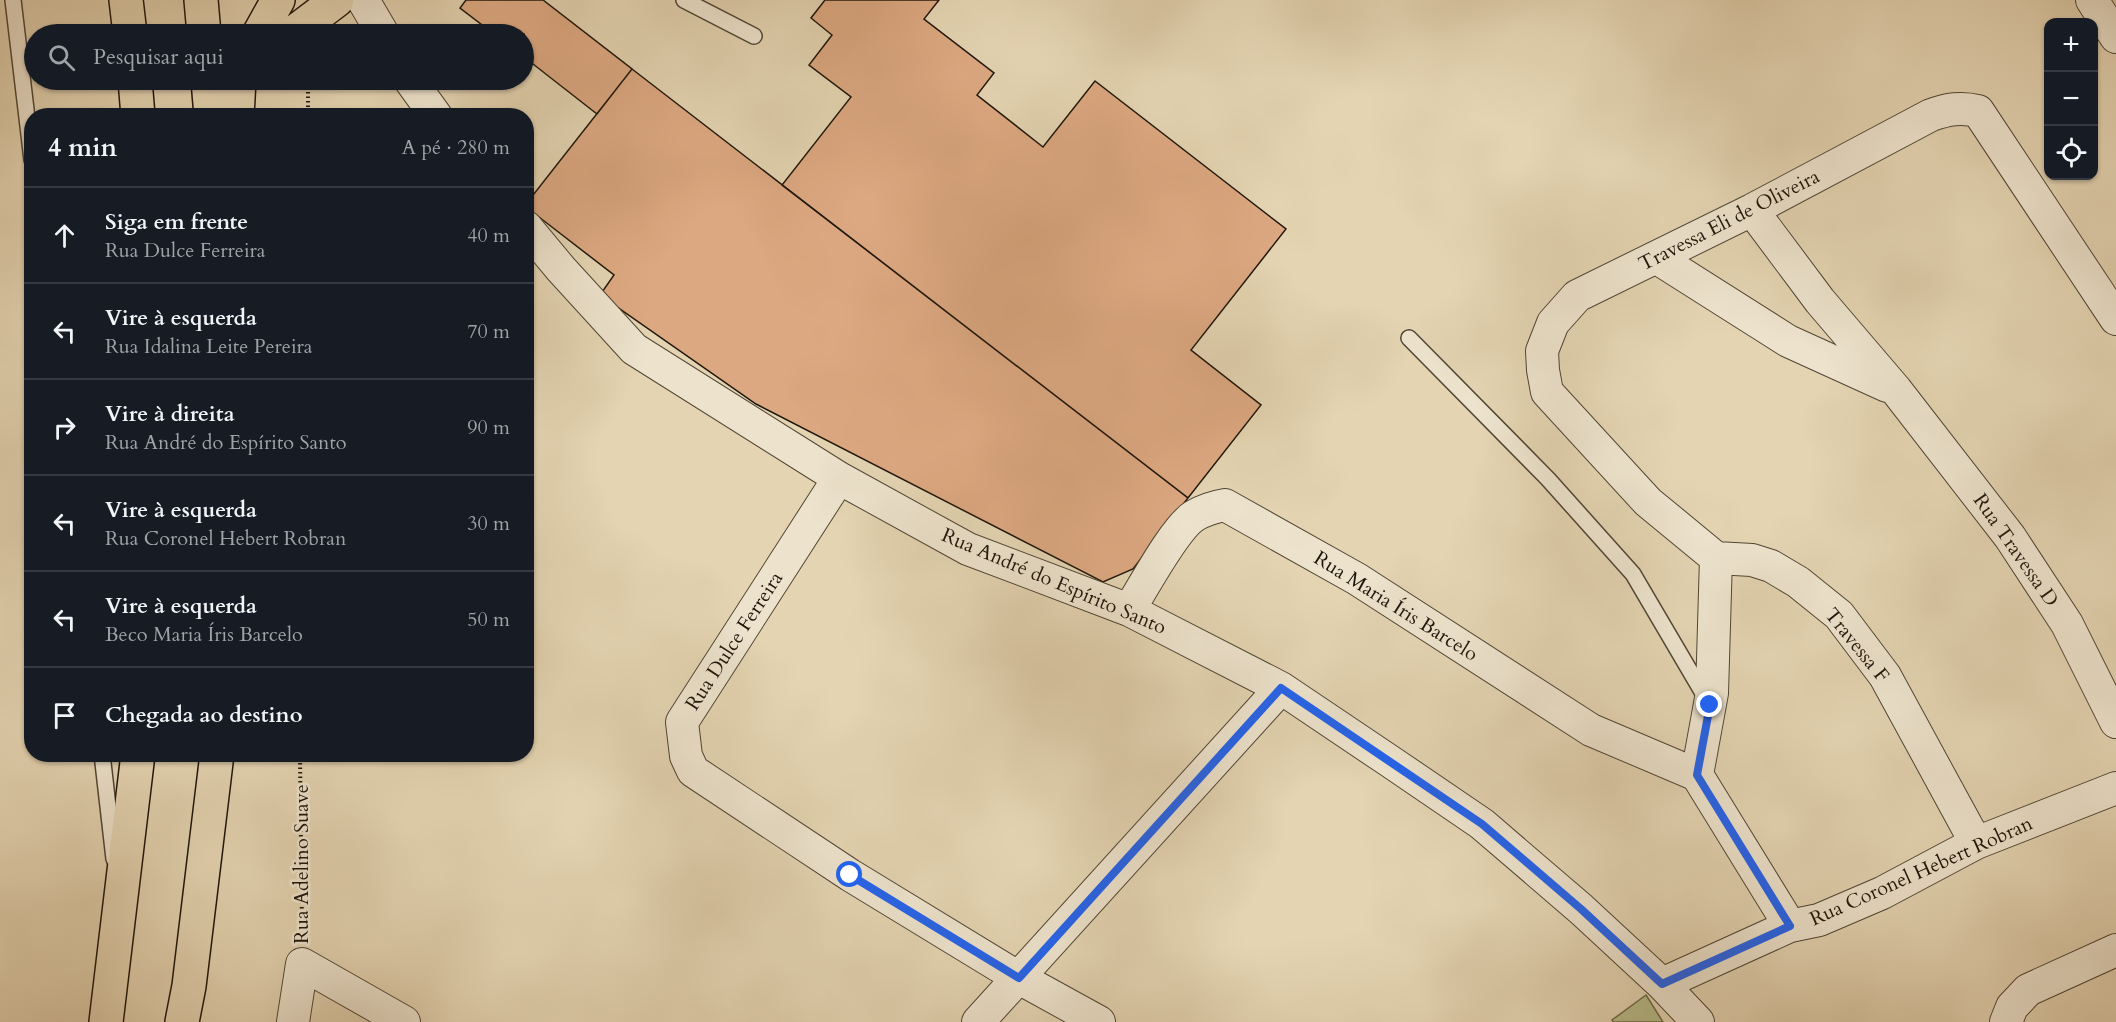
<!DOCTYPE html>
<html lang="pt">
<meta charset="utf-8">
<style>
:root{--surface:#171b24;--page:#20242c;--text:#f1f3f6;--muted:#9ea1a6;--line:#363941}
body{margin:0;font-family:Cardo,serif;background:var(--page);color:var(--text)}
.controls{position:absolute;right:18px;top:18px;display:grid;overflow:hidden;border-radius:12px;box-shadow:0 2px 4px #0004}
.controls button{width:54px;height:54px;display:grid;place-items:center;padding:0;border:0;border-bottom:2px solid var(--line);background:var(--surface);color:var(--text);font:30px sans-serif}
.stop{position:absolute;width:18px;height:18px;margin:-14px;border:4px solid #2563eb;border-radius:50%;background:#fff}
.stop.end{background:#2563eb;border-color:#fff;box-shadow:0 2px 6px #0008}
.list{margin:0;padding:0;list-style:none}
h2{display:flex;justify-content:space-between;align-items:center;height:78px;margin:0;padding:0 24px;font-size:26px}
h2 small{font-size:20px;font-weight:400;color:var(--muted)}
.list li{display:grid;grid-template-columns:39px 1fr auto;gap:18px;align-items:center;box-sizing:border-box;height:96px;padding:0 24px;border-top:2px solid var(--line)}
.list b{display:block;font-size:22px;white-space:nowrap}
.list p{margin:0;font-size:20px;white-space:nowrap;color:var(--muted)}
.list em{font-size:20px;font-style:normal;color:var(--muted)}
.icon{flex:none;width:33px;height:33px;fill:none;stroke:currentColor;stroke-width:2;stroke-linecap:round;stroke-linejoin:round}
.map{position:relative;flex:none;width:2116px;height:1022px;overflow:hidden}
.search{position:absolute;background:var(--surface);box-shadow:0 2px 4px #0004;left:24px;top:24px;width:510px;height:66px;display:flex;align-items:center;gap:15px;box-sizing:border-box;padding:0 21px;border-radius:33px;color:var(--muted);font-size:22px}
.panel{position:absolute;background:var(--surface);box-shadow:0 2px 4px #0004;left:24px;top:108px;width:510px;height:654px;border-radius:24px}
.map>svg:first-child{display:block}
.green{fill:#b7bc8a;stroke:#6b694a;stroke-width:1.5}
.building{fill:#dca881;stroke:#1f160b;stroke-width:1.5}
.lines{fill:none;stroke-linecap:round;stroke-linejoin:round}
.lane-casing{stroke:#504635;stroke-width:18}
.street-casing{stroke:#504635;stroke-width:34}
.highway-casing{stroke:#1f160b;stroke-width:36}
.path{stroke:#1f160b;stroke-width:4;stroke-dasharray:1.5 3;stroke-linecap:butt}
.lane{stroke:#ede3cd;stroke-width:15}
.street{stroke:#ede3cd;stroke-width:32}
.highway{stroke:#e4d4b2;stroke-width:33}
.route{stroke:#2563eb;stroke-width:8}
.labels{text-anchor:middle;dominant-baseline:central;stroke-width:5;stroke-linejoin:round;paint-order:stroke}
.street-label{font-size:20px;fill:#1f160b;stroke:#ede3cd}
</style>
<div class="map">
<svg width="2116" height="1022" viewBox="0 0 2116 1022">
<rect width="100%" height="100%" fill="#e4d4b2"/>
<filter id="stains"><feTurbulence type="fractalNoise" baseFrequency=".00333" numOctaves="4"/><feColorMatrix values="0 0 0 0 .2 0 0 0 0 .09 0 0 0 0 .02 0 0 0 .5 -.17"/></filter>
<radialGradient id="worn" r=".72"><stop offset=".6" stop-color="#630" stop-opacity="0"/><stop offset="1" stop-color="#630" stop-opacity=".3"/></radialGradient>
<path class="green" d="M 1646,995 L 1663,1022 L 1613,1022 L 1612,1020 Z"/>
<path class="building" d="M 466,0 L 543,0 L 632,69 L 597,114 L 524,57 L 524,34 L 494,34 L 460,8 Z
M 825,0 L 939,0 L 924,19 L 994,73 L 977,95 L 1043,147 L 1095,81 L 1286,229 L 1191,350 L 1261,405 L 1188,498 L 782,185 L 851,97 L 809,65 L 832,35 L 811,18 Z
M 632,69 L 1188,498 L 1133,569 L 1103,582 L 756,404 L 600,295 L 614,275 L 526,207 L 526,204 Z"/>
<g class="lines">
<g class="lane-casing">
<path id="lane" d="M 13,0 L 32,160
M 684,0 L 754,36
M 1409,338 L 1548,479 L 1633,574 L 1707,700
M 102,754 L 114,859"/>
</g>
<g class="street-casing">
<path id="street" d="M 363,0 L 383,34
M 2092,0 L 2116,37
M 410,80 L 436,116
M 1752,210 L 1820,301 L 1896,390 L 2010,537 L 2067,624 L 2116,722
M 526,227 L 561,269 L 634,349 L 839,478 L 968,549 L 1129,610 L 1281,688 L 1391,762 L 1482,824 L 1581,909 L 1662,984 L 1698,1022
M 1657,258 L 1788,341 L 1887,386
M 839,478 L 682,722 L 686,756 L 693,771 L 850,875 L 1019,978 L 1099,1022
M 1716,558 L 1712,693 L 1697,775 L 1790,926
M 1129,610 C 1143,588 1174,529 1194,516 C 1204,510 1213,507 1225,505 L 1357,579 L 1591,730 L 1697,775
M 1976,843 L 1885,676 L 1839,615 L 1798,582 L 1771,566 L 1752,560 L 1716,558 L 1648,502 L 1547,392 L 1543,370 L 1542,351 L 1553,323 L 1577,296 L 1752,210 L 1931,115 C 1948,109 1961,107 1978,111 L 2116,319
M 1662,984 L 1790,926 L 1819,920 L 1882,893 L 1976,843 L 2116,788
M 293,1022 L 302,964 L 404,1022
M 978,1022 L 1281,688
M 2006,1022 L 2012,1007 L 2028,990 L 2116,950"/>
</g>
<g class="highway-casing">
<path id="highway" d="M 126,0 L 130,34
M 201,0 L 204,34
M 259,34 L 278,0
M 292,34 L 337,0
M 135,80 L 138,116
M 208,80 L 211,116
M 237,116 L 239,80
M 106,1022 L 138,754
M 182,1022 L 189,986 L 217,754"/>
</g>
<path class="path" d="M 308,116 L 308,80
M 300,754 L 302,931"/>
<use href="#lane" class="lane"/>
<use href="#street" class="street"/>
<use href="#highway" class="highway"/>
</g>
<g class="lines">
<path class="route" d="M 850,875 L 1019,978 L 1281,688 L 1482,824 L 1581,909 L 1662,984 L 1790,926 L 1697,775 L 1710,705"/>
</g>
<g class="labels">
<g class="street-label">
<text transform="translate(1729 220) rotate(-27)">Travessa Eli de Oliveira</text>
<text transform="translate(2016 550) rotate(55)">Rua Travessa D</text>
<text transform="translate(1054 581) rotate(23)">Rua André do Espírito Santo</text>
<text transform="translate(1396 606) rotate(32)">Rua Maria Íris Barcelo</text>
<text transform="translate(734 641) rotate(-57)">Rua Dulce Ferreira</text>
<text transform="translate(1857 645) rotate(51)">Travessa F</text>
<text transform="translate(301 864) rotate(-90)">Rua Adelino Suave</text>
<text transform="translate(1921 871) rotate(-24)">Rua Coronel Hebert Robran</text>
</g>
</g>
<rect width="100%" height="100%" filter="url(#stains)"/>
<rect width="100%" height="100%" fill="url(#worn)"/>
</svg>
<div class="controls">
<button>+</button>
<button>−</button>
<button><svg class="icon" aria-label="locate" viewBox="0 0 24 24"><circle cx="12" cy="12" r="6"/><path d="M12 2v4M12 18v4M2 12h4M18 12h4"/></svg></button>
</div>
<div class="stop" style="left:850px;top:875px"></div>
<div class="stop end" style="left:1710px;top:705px"></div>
<div class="search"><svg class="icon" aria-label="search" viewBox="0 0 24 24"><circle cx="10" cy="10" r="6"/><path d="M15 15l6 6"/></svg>Pesquisar aqui</div>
<section class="panel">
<h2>4 min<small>A pé · 280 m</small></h2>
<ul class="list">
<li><svg class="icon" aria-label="ahead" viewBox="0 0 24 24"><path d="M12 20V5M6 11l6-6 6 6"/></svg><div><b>Siga em frente</b><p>Rua Dulce Ferreira</p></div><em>40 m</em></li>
<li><svg class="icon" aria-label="left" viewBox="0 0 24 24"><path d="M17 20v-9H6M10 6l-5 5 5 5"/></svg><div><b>Vire à esquerda</b><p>Rua Idalina Leite Pereira</p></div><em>70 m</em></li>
<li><svg class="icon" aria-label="right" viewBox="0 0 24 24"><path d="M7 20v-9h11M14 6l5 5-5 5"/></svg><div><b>Vire à direita</b><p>Rua André do Espírito Santo</p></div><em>90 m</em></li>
<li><svg class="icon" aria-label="left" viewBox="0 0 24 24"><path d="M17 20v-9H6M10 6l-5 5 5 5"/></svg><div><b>Vire à esquerda</b><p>Rua Coronel Hebert Robran</p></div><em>30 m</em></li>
<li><svg class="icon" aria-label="left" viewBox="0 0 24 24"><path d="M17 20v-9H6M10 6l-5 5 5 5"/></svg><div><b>Vire à esquerda</b><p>Beco Maria Íris Barcelo</p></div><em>50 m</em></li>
<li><svg class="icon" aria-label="arrive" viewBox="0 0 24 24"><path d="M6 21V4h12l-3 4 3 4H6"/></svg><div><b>Chegada ao destino</b></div></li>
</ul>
</section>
</div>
